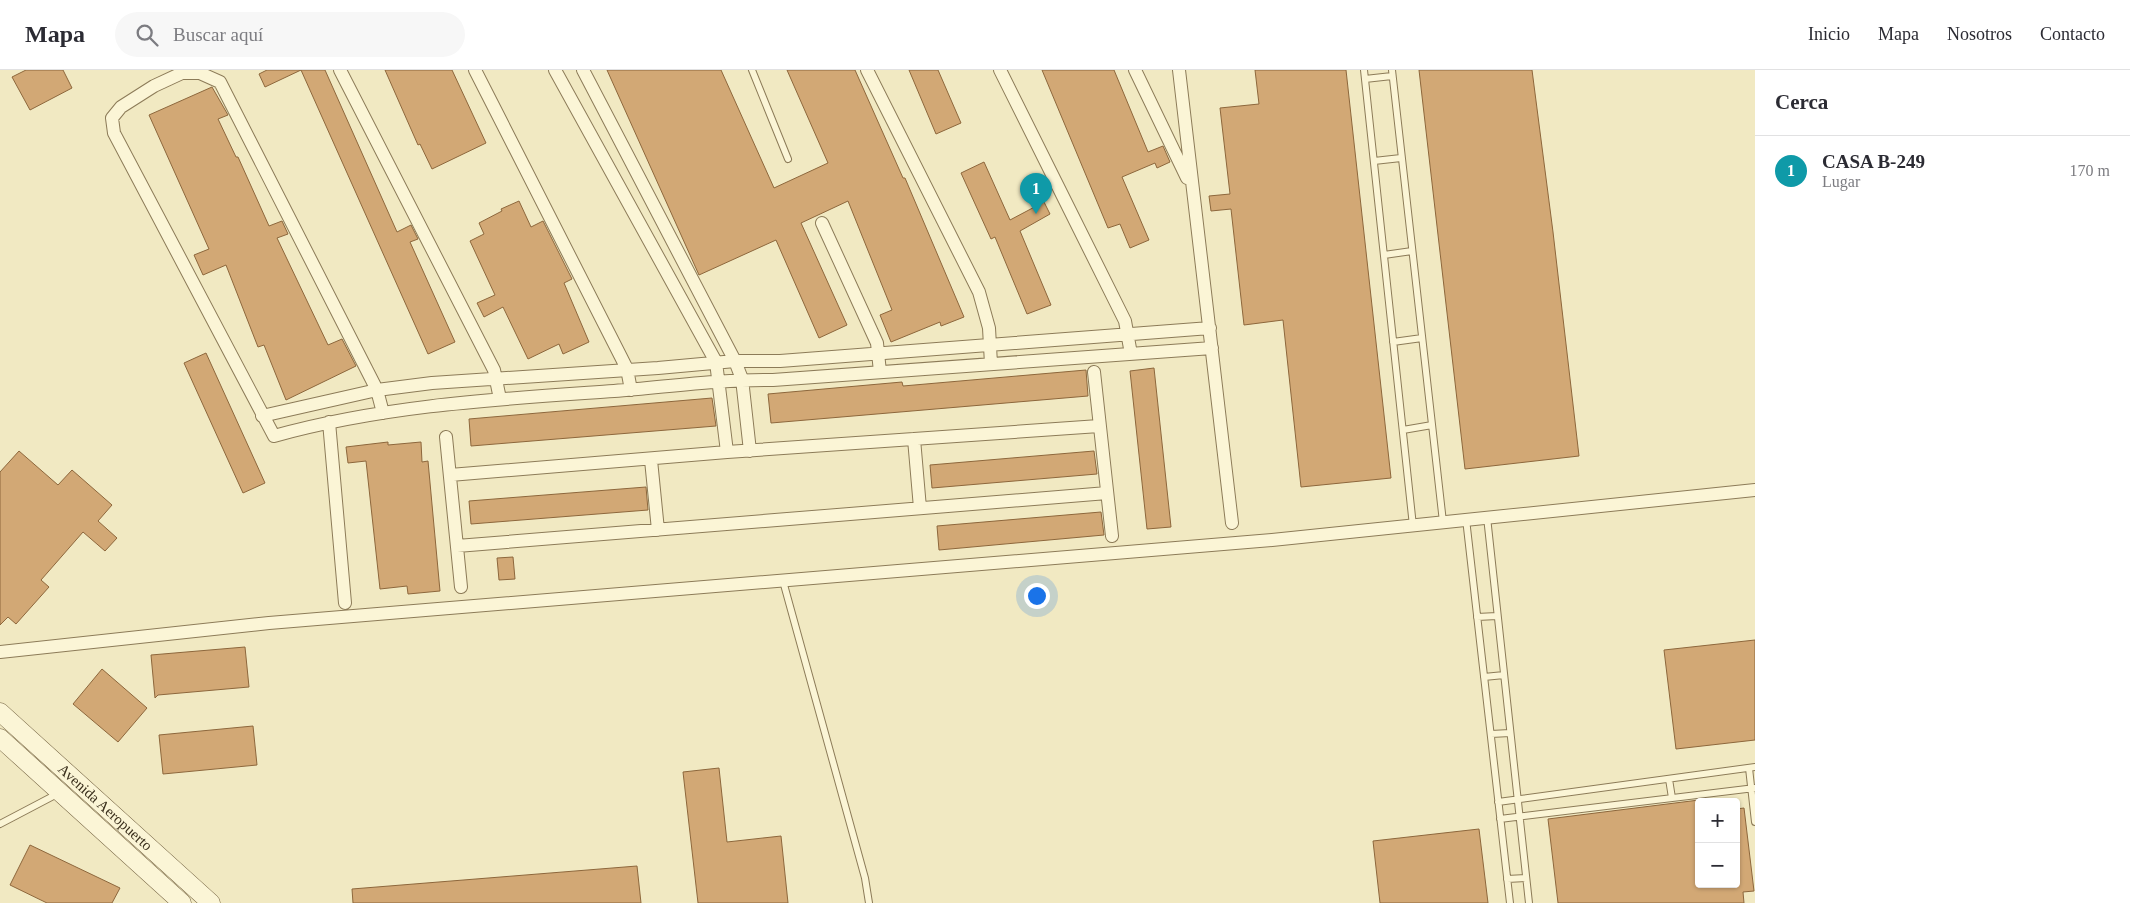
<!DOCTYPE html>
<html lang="es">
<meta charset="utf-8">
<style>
:root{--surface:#fff;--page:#f7f7f7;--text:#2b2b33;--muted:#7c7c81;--line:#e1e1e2;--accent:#a03423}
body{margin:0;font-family:Georgia,serif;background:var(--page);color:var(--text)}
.controls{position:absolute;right:15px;bottom:15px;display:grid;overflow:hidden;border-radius:5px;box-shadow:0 1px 4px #0004}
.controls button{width:45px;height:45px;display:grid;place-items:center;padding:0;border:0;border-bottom:1px solid var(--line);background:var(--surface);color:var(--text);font:25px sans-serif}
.you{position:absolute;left:1036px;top:525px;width:18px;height:18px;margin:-12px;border:4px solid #fff;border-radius:50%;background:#1a73e8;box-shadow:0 0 0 8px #1a73e833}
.badge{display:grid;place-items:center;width:32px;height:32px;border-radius:50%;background:var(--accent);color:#fff;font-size:16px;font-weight:700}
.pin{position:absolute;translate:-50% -41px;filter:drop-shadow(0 1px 2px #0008)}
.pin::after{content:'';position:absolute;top:26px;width:18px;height:15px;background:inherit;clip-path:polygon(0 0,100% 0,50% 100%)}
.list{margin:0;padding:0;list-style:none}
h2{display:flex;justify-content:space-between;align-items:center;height:65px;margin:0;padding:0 20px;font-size:21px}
h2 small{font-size:16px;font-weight:400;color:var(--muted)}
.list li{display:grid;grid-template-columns:32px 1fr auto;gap:15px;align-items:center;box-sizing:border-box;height:70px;padding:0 20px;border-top:1px solid var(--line)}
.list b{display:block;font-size:19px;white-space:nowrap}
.list p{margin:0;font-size:16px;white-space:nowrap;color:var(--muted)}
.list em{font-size:16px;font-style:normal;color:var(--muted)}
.icon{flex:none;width:28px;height:28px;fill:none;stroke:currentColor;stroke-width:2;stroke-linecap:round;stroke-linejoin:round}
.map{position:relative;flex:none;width:1755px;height:833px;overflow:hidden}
header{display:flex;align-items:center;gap:30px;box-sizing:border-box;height:70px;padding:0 25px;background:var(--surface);border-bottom:1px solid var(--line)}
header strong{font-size:24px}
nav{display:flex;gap:28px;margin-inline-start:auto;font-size:18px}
.search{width:350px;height:45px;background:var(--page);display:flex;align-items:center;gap:12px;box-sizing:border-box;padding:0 18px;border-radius:28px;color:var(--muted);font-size:19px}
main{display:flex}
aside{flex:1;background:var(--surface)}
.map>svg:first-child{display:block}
.building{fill:#d2a875;stroke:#8d673c}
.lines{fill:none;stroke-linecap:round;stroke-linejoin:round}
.lane-casing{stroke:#8c7b58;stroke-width:8}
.street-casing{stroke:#8c7b58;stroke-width:14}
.secondary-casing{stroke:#6e5c3b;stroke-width:19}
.lane{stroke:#fbf5d6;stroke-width:6}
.street{stroke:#fbf5d6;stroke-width:12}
.secondary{stroke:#fbf5d6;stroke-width:18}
.labels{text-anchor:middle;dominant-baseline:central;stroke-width:4;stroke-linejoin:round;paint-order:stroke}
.street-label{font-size:15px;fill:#3b301d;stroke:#f8f2d2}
</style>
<header>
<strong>Mapa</strong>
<div class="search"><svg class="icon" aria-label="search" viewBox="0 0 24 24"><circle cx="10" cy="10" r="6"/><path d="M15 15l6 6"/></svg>Buscar aquí</div>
<nav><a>Inicio</a><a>Mapa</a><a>Nosotros</a><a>Contacto</a></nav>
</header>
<main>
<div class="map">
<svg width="1755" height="833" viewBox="0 0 1755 833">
<rect width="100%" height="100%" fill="#f1e9c2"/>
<path class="building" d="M 26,0 L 63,0 L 72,18 L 30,40 L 12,7 Z
M 267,0 L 301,0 L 265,17 L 259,4 Z
M 301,0 L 325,0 L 397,162 L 411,155 L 418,169 L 410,172 L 455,272 L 428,284 Z
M 385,0 L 452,0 L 486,73 L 432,99 L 420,74 L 418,75 Z
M 607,0 L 721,0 L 774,118 L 828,93 L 787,0 L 855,0 L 903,108 L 905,108 L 964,247 L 941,256 L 940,252 L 891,272 L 880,245 L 892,240 L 848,131 L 801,153 L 847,255 L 819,268 L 776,170 L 699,205 Z
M 909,0 L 938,0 L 961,53 L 936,64 Z
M 1042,0 L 1114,0 L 1148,82 L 1163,76 L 1170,92 L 1157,98 L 1155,93 L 1122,107 L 1149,170 L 1130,178 L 1120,154 L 1108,158 Z
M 1255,0 L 1346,0 L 1391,408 L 1301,417 L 1283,250 L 1244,255 L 1231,139 L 1211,141 L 1209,126 L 1230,124 L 1220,38 L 1259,34 Z
M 1419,0 L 1532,0 L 1553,162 L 1579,386 L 1465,399 Z
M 212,17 L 228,45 L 218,49 L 236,87 L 238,87 L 269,156 L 282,151 L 288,164 L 277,168 L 328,275 L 342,269 L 356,296 L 286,330 L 264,275 L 258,277 L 226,195 L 203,205 L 194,185 L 209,179 L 149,45 Z
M 984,92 L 1010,150 L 1044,132 L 1050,144 L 1020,161 L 1051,235 L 1027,244 L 995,167 L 991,169 L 961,103 Z
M 519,131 L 531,157 L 543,151 L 572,209 L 564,213 L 589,272 L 563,284 L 559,274 L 528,289 L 503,237 L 484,247 L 477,233 L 495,225 L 470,171 L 484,164 L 479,153 L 502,141 L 501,139 Z
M 206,283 L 265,413 L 243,423 L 184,293 Z
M 1154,298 L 1171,457 L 1147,459 L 1130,301 Z
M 1086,300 L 1088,326 L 771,353 L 768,324 L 902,312 L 903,316 Z
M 712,328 L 716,356 L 471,376 L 469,349 Z
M 388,372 L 388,375 L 421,372 L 422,392 L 428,391 L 440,521 L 408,524 L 407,516 L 380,519 L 366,391 L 348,393 L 346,377 Z
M 19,381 L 58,415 L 72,400 L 112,435 L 98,451 L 117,468 L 105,481 L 83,462 L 41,510 L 49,517 L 16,554 L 8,547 L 0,555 L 0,402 Z
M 1094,381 L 1097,404 L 932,418 L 930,395 Z
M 646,417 L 648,440 L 471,454 L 469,431 Z
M 1101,442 L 1104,465 L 939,480 L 937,456 Z
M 513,487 L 515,509 L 499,510 L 497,488 Z
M 1755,570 L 1755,670 L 1676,679 L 1664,580 Z
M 245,577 L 249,617 L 158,625 L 155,628 L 151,585 Z
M 102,599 L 147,638 L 118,672 L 73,634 Z
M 253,656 L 257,695 L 163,704 L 159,665 Z
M 719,698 L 727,772 L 781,766 L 788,833 L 698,833 L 683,702 Z
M 1699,730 L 1699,814 L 1736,814 L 1736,739 L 1744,738 L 1754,821 L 1743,822 L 1744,833 L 1558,833 L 1548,749 Z
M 1479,759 L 1488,833 L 1380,833 L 1373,771 Z
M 30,775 L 120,818 L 112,833 L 47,833 L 10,815 Z
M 637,796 L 641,833 L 353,833 L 352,819 Z"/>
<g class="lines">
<g class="lane-casing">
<path id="lane" d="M 752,0 L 788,89
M 1364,0 L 1413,456
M 1392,0 L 1443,452
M 1365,9 L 1392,6
M 1374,91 L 1401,88
M 1384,185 L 1412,181
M 1393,272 L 1422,268
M 1403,360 L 1432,355
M 1487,447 L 1529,833
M 1466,449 L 1510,833
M 783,511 L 865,808 L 869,833
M 1477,547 L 1497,546
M 1484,607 L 1504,605
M 1491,664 L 1510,663
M 1749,698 L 1755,752
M 1669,709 L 1672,728
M 1498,732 L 1755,697
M 1500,749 L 1755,718
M 0,754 L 59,723
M 1507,809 L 1526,808"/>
</g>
<g class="street-casing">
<path id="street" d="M 340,0 L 494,300 L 500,329
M 475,0 L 621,287 L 627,299 L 631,320
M 555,0 L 716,292 L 727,382
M 583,0 L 735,291 L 742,309 L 750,381
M 867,0 L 979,222 L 989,258 L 991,294
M 1000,0 L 1125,251 L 1131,284
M 1135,0 L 1187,108
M 1179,0 L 1232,453
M 822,153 L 877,273 L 880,302
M 1094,302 L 1112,466
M 383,343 L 377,320 L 220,12 L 200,3 L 182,3 L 154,16 L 121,37 L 112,48 L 114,63 L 274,366 C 385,335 500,329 614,321 C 667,317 719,309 773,310 L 1212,278
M 262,346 L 377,320 L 432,313 L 658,298 L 735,291 L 780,291 L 1210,258
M 329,352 L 345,533
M 446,367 L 461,517
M 914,369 L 920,438
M 651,390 L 658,460
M 450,405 L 727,382 L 1099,356
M 457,476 L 1107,423
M 0,582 L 269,553 L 1272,470 L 1755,420"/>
</g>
<g class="secondary-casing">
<g id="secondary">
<path id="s1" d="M 0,642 L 211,833"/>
<path d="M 0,668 L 182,833"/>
</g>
</g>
<use href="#lane" class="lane"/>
<use href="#street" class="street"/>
<use href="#secondary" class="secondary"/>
</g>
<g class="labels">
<g class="street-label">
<text stroke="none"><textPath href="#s1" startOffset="142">Avenida Aeropuerto</textPath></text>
</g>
</g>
</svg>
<div class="controls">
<button>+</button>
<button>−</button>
</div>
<div class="you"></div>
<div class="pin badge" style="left:1036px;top:144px;background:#0f9aa8">1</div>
</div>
<aside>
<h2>Cerca<small></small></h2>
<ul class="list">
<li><span class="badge" style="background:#0f9aa8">1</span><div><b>CASA B-249</b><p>Lugar</p></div><em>170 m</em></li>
</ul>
</aside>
</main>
